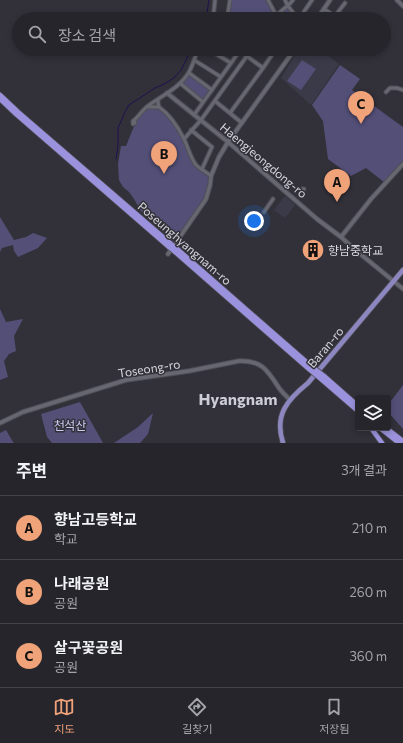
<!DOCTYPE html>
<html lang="ko">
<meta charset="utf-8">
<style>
:root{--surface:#26252c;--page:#2e2d34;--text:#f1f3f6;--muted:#a4a5a9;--line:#424248;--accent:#f0a279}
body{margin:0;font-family:Commissioner,"Noto Sans KR",sans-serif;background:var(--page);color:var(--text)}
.controls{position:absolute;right:12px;bottom:12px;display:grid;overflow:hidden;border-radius:4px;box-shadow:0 2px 6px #0003}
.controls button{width:36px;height:36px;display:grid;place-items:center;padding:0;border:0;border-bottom:1px solid var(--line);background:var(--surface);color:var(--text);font:20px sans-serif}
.you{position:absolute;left:254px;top:221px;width:14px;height:14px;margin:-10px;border:3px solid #fff;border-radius:50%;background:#1a73e8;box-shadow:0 0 0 6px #1a73e833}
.badge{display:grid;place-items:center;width:26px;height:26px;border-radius:50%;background:var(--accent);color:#111;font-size:13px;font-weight:700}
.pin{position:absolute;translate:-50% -33px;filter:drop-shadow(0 1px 2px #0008)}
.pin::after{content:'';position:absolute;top:21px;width:14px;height:12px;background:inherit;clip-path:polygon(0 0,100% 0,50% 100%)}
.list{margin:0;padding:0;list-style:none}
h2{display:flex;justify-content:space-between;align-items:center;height:52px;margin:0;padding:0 16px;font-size:17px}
h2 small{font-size:13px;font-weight:400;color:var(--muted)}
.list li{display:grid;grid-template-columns:26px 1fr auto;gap:12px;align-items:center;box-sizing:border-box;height:64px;padding:0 16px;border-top:1px solid var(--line)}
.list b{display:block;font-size:15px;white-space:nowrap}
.list p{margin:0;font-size:13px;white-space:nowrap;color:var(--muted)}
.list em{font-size:13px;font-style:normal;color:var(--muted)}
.icon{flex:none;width:22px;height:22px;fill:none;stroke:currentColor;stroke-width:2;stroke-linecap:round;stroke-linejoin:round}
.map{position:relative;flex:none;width:403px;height:443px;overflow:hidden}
.search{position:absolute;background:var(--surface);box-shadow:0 2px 6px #0003;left:12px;right:12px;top:12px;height:44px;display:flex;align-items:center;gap:10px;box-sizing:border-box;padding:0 14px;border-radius:22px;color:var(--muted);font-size:15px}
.sheet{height:244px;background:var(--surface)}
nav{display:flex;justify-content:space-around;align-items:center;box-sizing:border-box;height:56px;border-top:1px solid var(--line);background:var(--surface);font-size:11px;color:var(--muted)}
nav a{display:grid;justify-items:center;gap:2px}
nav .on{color:var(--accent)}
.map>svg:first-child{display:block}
.built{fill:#3b3a49}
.green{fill:#534f77}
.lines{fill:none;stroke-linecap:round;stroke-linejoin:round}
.stream{stroke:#200f4e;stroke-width:1}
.minor-casing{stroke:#4f4e55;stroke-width:5}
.tertiary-casing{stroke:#4f4e55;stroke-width:5.5}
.primary-casing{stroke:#4f4e55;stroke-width:6}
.trunk-casing{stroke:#4f4e55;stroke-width:6}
.minor{stroke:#676771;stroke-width:3}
.tertiary{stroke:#676771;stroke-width:3.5}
.primary{stroke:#8d87c1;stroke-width:4.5}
.trunk{stroke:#9a92dc;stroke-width:4.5}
.trunk-bridge-casing{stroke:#4f4e55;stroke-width:6;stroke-linecap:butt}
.trunk-bridge{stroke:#9a92dc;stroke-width:4.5}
.labels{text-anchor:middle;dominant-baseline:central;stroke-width:3;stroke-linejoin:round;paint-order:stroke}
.street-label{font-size:12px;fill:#d7d7dc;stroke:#32313a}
.poi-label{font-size:12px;fill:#d7d7dc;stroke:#32313a;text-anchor:start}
.park-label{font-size:12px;fill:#cdcaf2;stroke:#32313a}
.district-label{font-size:16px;font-weight:bold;fill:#cdcdd8;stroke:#32313a}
</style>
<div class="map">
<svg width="403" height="443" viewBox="0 0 403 443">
<rect width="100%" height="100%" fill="#32313a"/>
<path class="built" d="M 299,49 L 319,49 L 339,64 L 311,105 L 281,78 Z
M 285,196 L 295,205 L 285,218 L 274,210 Z"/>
<path class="green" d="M 230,0 L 268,0 L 276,16 L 288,6 L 298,19 L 278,19 L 276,16 L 274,19 L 227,19 Z
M 302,60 L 316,69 L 301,90 L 287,81 Z
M 340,65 L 360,79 L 352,90 L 403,127 L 403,163 L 384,182 L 366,168 L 351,176 L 328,159 L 323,121 L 312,105 Z
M 189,73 L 212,90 L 203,102 L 180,83 Z
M 146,107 L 159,107 L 171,117 L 197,166 L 211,176 L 206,199 L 175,243 L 141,211 L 134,199 L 129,192 L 123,187 L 119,180 L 118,164 L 121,146 L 126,146 L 139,114 Z
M 0,217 L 14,240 L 26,237 L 33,233 L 47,238 L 38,248 L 18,257 L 14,251 L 13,245 L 2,248 L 0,252 Z
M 0,309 L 6,322 L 23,319 L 14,336 L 16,351 L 9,354 L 4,361 L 8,377 L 0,380 Z
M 403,385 L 403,429 L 388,412 L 388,405 Z
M 80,402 L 103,443 L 52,443 L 47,437 L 41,414 Z
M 153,413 L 148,434 L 140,443 L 114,443 L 138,427 Z
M 6,430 L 13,442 L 14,443 L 0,443 L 0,433 Z"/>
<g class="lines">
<path class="stream" d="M 206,19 L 209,0
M 116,159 L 118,147 L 118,128 L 125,112 L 129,105 L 155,88 L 164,84 L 174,78 L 181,70 L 188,56 L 190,49"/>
<g class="minor-casing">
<path id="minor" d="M 268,0 L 278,19
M 285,0 L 288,6 L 298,19
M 324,9 L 335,16 L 344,17 L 348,19
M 335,16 L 345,3
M 213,19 L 215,0
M 227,19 L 230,0
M 274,19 C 279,11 287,8 293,0
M 299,19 L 312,0
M 202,49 L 216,54 L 231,63
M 237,49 L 263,68 L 276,49
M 194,60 L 221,77
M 189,73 L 212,90
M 180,83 L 203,102
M 386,92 L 390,88 L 397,88 L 403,90
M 158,99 L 158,103 L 159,107 C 170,115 178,127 184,139 C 188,147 190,157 196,165 C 200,169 206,172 211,176
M 215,101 L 242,123
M 147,107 L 159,107
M 230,113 L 263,68
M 194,115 L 241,49
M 134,121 L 135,123 L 133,124 L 133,121 C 138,118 142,110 148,106 C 161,96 180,88 189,72 C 193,65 195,57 198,49
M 191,130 L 212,147 L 202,169
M 184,139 L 201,120 L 252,49
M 302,189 L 304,189
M 264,212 L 273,199"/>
</g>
<g class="tertiary-casing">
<path id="tertiary" d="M 397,0 L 403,6
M 317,19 L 330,0
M 167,93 L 228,142 L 317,219 L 341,237 L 352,247 L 403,289
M 341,237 L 371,199 L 403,164
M 168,254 L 206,199 L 210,185 L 211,176 L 219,157 L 228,142 L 295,49
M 0,423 L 23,412 L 126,380 L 189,371 L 239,361 C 262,360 268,371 279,388 C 282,392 286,396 290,400"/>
</g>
<g class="primary-casing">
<path id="primary" d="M 283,443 C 274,415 287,400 308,383 L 403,270"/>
</g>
<g class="trunk-casing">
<path id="trunk" d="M 0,95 L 18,112 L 171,244
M 0,99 L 16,114 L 169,247
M 176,248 L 311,366
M 174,251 L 309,369
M 324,376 L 358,406
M 321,379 L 358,411
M 371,428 L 382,443
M 380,428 L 399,443
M 386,428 L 403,441"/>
</g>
<use href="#minor" class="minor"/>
<use href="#tertiary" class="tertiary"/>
<use href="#primary" class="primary"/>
<use href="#trunk" class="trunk"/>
<g class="trunk-bridge-casing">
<path id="trunk-bridge" d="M 171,244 L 176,248
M 169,247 L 174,251
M 311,366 L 324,376
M 309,369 L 321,379"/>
</g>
<use href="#trunk-bridge" class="trunk-bridge"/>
</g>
<defs>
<g id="building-disc" transform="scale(1.15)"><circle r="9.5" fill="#f0a279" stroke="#32313a"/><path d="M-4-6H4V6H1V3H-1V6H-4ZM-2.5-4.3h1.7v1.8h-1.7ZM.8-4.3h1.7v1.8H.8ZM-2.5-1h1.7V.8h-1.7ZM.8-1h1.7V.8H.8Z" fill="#111"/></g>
</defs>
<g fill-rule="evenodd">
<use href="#building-disc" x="313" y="250"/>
</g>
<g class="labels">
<g class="street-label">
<text transform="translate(264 160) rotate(40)">Haengjeongdong-ro</text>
<text transform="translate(185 243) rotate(41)">Poseunghyangnam-ro</text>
<text transform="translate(325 347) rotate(-50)">Baran-ro</text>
<text transform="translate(149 368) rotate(-9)">Toseong-ro</text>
</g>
<g class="poi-label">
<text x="328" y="250">향남중학교</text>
</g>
<g class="park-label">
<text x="70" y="425">천석산</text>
</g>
<g class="district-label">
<text x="238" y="398">Hyangnam</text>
</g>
</g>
</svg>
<div class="controls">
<button><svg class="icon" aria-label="layers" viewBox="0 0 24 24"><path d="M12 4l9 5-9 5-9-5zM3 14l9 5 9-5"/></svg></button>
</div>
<div class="you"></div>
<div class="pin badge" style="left:337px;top:202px">A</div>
<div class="pin badge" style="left:164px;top:174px">B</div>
<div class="pin badge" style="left:361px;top:124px">C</div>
<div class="search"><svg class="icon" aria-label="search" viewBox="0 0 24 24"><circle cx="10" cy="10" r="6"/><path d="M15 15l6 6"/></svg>장소 검색</div>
</div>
<section class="sheet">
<h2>주변<small>3개 결과</small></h2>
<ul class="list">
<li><span class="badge">A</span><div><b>향남고등학교</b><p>학교</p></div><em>210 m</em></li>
<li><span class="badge">B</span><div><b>나래공원</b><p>공원</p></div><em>260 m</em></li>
<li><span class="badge">C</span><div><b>살구꽃공원</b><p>공원</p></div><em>360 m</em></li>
</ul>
</section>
<nav>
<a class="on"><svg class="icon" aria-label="map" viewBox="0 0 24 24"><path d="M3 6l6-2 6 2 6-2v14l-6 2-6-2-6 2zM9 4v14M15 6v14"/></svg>지도</a>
<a><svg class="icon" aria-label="directions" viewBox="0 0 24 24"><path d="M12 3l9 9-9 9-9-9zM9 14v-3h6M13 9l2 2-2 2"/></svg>길찾기</a>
<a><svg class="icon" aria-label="saved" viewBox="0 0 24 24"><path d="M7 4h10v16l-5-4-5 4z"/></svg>저장됨</a>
</nav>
